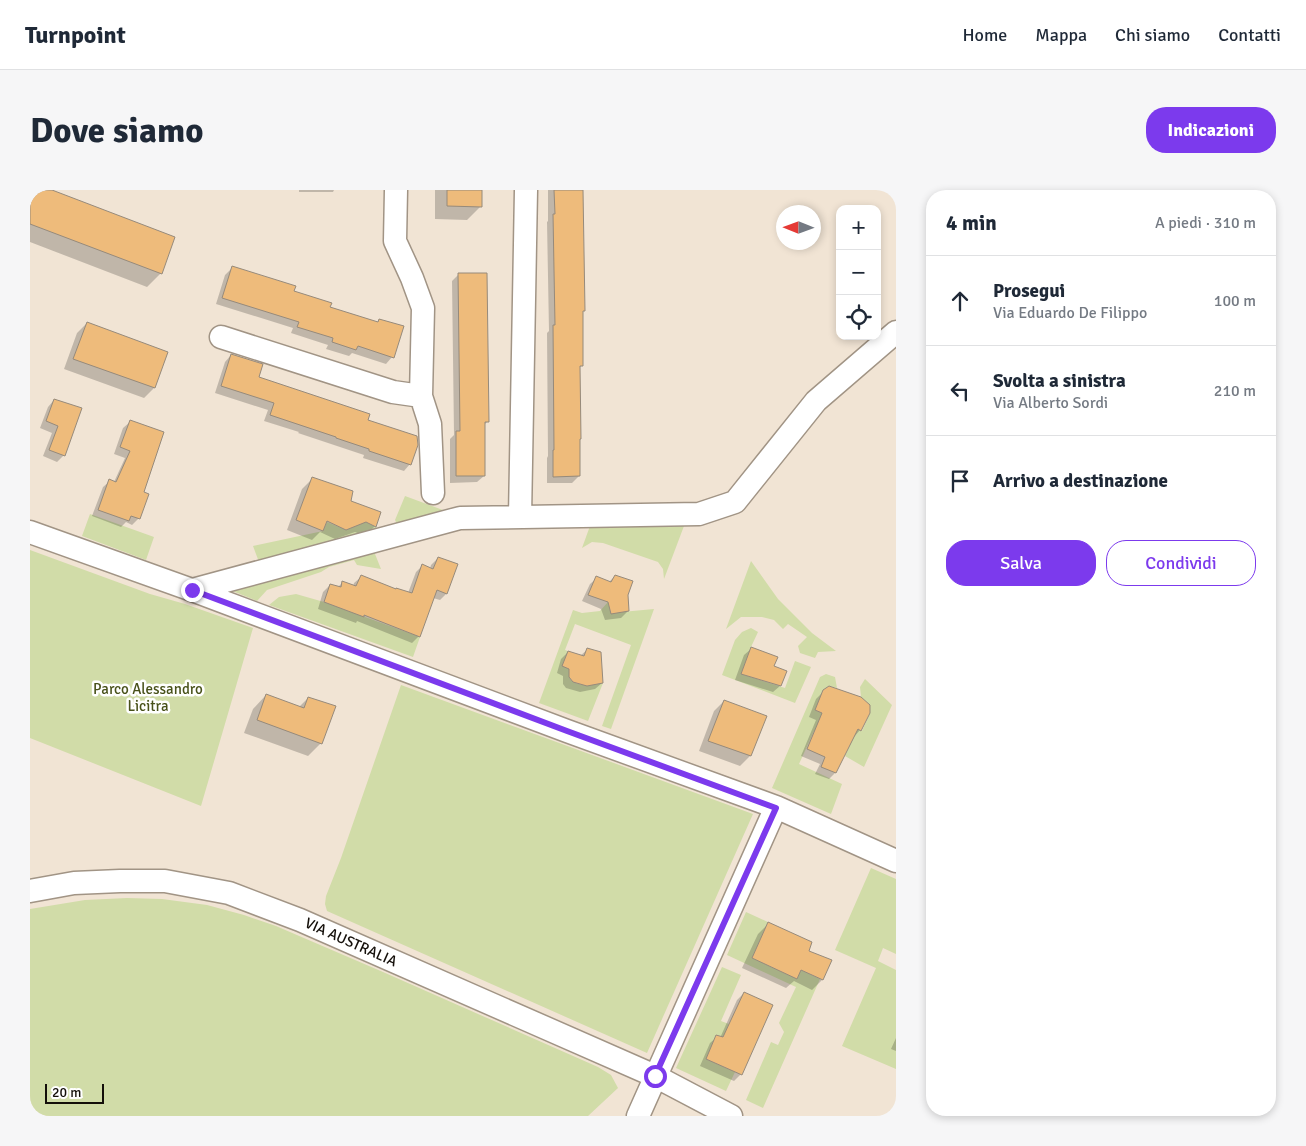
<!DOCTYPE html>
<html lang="it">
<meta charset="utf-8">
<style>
:root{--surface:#fff;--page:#f6f6f7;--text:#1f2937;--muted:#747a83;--line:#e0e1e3;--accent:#7c3aed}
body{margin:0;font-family:Signika,sans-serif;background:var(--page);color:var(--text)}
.controls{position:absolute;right:15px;top:15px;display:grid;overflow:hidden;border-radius:10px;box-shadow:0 2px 8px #0003}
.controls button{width:45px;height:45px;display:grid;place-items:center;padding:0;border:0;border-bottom:1px solid var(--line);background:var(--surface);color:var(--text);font:25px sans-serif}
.compass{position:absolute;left:746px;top:15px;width:45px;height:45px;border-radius:50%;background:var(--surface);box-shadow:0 2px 8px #0003;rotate:271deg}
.scale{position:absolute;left:15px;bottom:12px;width:59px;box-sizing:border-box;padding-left:5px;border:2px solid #140f0a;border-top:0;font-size:14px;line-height:18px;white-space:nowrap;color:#140f0a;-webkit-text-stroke:4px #fff;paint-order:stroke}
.stop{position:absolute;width:15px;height:15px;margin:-11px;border:4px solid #7c3aed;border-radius:50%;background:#fff}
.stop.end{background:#7c3aed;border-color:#fff;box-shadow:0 1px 5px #0008}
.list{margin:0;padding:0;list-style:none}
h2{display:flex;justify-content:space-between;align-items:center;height:65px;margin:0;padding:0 20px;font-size:21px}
h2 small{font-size:16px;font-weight:400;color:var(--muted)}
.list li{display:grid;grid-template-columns:32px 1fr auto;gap:15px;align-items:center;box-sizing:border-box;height:90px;padding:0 20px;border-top:1px solid var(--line)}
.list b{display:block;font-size:19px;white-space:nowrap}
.list p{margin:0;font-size:16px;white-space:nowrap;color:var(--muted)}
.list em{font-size:16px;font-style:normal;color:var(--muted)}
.actions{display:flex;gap:10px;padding:15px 20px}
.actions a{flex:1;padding:11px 0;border:1px solid var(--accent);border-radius:20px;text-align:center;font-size:18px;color:var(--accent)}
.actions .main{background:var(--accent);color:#fff}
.icon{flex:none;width:28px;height:28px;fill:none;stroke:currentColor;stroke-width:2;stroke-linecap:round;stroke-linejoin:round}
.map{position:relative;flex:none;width:866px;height:926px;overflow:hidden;border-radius:20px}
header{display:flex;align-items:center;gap:30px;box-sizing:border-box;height:70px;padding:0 25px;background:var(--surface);border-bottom:1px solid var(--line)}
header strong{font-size:24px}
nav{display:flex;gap:28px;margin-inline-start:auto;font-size:18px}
.intro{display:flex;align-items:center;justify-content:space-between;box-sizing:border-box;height:120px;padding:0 30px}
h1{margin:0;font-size:35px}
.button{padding:12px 22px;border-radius:20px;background:var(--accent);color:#fff;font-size:18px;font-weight:700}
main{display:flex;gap:30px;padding:0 30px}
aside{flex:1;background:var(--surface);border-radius:20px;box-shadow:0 2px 8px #0003}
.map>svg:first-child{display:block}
.green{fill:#d1dca8}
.shadow{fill:#0003}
.building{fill:#eebb7b;stroke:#968a7b}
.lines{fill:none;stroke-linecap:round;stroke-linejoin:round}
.minor-casing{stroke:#a19485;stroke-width:25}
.minor{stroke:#fff;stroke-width:22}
.route{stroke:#7c3aed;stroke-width:6}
.labels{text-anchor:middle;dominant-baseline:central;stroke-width:5;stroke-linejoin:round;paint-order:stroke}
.park-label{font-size:15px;fill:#48511a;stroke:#fff}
.street-label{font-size:15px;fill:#140f0a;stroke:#fff}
</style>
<header>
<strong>Turnpoint</strong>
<nav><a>Home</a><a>Mappa</a><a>Chi siamo</a><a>Contatti</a></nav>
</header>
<div class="intro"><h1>Dove siamo</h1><a class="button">Indicazioni</a></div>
<main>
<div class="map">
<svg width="866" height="926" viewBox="0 0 866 926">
<rect width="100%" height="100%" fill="#f1e4d4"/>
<path class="green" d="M 375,306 L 421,323 L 369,338 L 365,330 Z
M 60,324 L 124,347 L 116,370 L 52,346 Z
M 297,332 L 316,340 L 336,332 L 346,337 L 350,344 L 229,372 L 223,356 L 293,341 Z
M 560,336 L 654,336 L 634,389 L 633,379 L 628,372 L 573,353 L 562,352 L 552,358 Z
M 343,359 L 351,379 L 327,375 L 324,370 L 299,377 L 291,382 L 237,400 L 227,411 L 200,400 Z
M 0,360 L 120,404 L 155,414 L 223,438 L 171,616 L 0,548 Z
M 721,371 L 748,409 L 782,443 L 806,461 L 788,462 L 785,468 L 770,463 L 768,456 L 777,447 L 758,434 L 753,439 L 744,430 L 732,427 L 711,427 L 696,439 Z
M 266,404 L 294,412 L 390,447 L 383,467 L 239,415 L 249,407 Z
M 578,412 L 581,423 L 624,419 L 581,539 L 572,536 L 601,455 L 545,434 L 535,460 L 538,461 L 533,476 L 539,479 C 539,480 539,487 539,487 C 543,498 565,495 573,493 L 558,531 L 509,513 L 543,420 L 552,423 L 570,421 Z
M 721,438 L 728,442 L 721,457 L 711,484 L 755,498 L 765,471 L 781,477 L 765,513 L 692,485 L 705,450 L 712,442 Z
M 796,484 L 805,487 L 807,498 L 799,496 L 793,500 L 785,520 L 832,541 L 840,523 L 840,515 L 831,507 L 830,497 L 835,489 L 862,515 L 834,577 L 815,566 L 820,555 L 784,541 L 769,574 L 812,594 L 801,624 L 742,598 L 790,487 Z
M 371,495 L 723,624 L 617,863 L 297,721 L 295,714 L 296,706 L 311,668 Z
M 841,678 L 866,689 L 866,764 L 853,758 L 848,771 L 866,780 L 866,879 L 812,856 L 846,778 L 805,760 Z
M 97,708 L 132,709 L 177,715 L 214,725 L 246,736 L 353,782 L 568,877 L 581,885 L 588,898 L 558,926 L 0,926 L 0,719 L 55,710 Z
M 716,722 L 738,732 L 722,768 L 767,789 L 771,780 L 790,789 L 733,918 L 716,910 L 741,852 L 748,855 L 754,842 L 749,833 L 766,797 L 697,765 Z
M 692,777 L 711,785 L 691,831 L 699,834 L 693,847 L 686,845 L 676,869 L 705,882 L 696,901 L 646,878 Z"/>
<path class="shadow" d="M 0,0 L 19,0 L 131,83 L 117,97 L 0,52 Z
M 269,0 L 304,0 L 303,2 L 269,2 Z
M 405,0 L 450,0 L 451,16 L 437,30 L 405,29 Z
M 518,0 L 553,0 L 553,9 L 552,10 L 552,175 L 549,178 L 549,286 L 542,293 L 517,293 L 517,268 L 518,266 L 517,143 L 519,141 L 517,32 L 518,31 Z
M 202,78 L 299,118 L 347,133 L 350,130 L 362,167 L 356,174 L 322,163 L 319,166 L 296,159 L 298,155 L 261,143 L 263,138 L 186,114 L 195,85 Z
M 428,85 L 457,232 L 454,235 L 454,286 L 447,292 L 420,293 L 420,249 L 424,245 L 422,91 Z
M 57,133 L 137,163 L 124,198 L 114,208 L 34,179 L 47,143 Z
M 201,165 L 228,187 L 336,231 L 380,274 L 374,281 L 333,268 L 334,265 L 268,243 L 269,242 L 234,231 L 238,220 L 185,203 L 195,172 Z
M 24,210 L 34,265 L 27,272 L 13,266 L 22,243 L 10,238 L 18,217 Z
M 100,232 L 109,328 L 102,335 L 96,332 L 91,337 L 62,326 L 73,297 L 80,291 L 84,292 L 95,268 L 84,264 L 93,238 Z
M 282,289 L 319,311 L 345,336 L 335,346 L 325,342 L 305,349 L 290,342 L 282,350 L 257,340 L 272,299 Z
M 408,368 L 416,404 L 410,410 L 403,408 L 389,446 L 382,453 L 327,431 L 326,433 L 288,419 L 293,402 L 300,395 L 308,397 L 312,393 L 323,397 L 324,393 L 331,387 L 366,400 L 378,403 L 386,382 L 392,376 L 400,379 L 401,375 Z
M 585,386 L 597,404 L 598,421 L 591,428 L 575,430 L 571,419 L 552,411 L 560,394 L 567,388 L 578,393 Z
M 558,459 L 572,493 L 565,499 L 550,502 L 536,498 L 533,494 L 533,486 L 527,483 L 531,469 L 538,462 L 550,466 Z
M 721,459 L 742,477 L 750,496 L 743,502 L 705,490 L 714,465 Z
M 794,501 L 830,540 L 824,547 L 805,583 L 799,589 L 785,584 L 790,574 L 771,566 L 786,530 L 779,527 L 786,509 Z
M 236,505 L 269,517 L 278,508 L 291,553 L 278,566 L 214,543 L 223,519 Z
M 694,511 L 720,566 L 710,576 L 669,561 L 684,521 Z
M 738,734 L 777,761 L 801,771 L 792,790 L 782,800 L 764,791 L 756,798 L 712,778 L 728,744 Z
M 714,803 L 711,884 L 704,891 L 670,876 L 680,853 L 687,847 L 690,848 L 707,810 Z
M 866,848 L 866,861 L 861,859 Z"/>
<path class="building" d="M 0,0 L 22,0 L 145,47 L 132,84 L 0,34 Z
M 417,0 L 452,0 L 452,17 L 417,16 Z
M 524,0 L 553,0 L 555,121 L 553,121 L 553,176 L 550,176 L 551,249 L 550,249 L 550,286 L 523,287 L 523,260 L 524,260 L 523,135 L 525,135 L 523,24 L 525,24 Z
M 202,76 L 266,96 L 264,101 L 302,113 L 300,117 L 348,132 L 349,129 L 374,136 L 364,168 L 328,156 L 326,160 L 302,152 L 303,148 L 267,137 L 269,132 L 192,108 Z
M 428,83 L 457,83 L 459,232 L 455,232 L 455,286 L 426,286 L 426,241 L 430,241 Z
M 57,132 L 138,162 L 125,198 L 43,169 Z
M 201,164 L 233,174 L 229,187 L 340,224 L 338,230 L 387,246 L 388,255 L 381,275 L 339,261 L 339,259 L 306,248 L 306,247 L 240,225 L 244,213 L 191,196 Z
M 24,209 L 52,218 L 35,266 L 19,260 L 28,236 L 16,231 Z
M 100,230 L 134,242 L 114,302 L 119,304 L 110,329 L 101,326 L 99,331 L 68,320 L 79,289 L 86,292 L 100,261 L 90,257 Z
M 282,287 L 323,301 L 321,311 L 351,322 L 346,337 L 336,332 L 316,340 L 297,331 L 293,341 L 266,330 Z
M 408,367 L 428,374 L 417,404 L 407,400 L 390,447 L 334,425 L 334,427 L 294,412 L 300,394 L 311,397 L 312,391 L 326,396 L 331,385 L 366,399 L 366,398 L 382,403 L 392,374 L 403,379 Z
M 585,385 L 603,391 L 598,405 L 599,421 L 581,424 L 578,412 L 558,405 L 566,386 L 581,392 Z
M 721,457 L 748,467 L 744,476 L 757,481 L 751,496 L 711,484 Z
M 557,458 L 571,462 L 573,493 L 557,496 L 543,492 L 539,487 L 539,479 L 532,476 L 538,461 L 554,466 Z
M 799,496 L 831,507 L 840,515 L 840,523 L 831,541 L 828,539 L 806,583 L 791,577 L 795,567 L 777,559 L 792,523 L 785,520 L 793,500 Z
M 236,504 L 274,518 L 278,507 L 306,516 L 292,554 L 227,530 Z
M 694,510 L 737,526 L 721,566 L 678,551 Z
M 738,732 L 782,752 L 779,761 L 802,770 L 793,790 L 771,780 L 767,789 L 722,768 Z
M 714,802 L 743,815 L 712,885 L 676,869 L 686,845 L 693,847 Z"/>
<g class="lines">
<g class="minor-casing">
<path id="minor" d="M 366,0 L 365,51 L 382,88 L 393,118 L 391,206 L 400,234 L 403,303
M 191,147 L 363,202 L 391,206
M 490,327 L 496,0
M 0,342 L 162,400 L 537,541 L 746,617 L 866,671
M 162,400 L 430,328 L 669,324 L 705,312 L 786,211 L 866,142
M 0,701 L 44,693 L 90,691 L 135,691 L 199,703 L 270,730 L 625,886 L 701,926
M 608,926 L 746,617"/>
</g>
<use href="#minor" class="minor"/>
</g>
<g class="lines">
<path class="route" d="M 162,400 L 537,541 L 746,618 L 625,886"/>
</g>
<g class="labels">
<g class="park-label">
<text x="118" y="499">Parco Alessandro<tspan x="118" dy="17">Licitra</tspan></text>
</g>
<g class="street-label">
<text transform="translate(321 752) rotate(24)">VIA AUSTRALIA</text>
</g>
</g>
</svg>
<div class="controls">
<button>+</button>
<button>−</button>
<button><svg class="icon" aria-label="locate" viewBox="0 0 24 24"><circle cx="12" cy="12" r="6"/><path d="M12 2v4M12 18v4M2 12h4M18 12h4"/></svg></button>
</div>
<svg class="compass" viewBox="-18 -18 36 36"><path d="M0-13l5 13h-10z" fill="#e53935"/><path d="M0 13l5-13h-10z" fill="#747a83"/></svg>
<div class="scale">20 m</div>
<div class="stop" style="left:625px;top:886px"></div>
<div class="stop end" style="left:162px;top:400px"></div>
</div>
<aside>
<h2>4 min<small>A piedi · 310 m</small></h2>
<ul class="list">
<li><svg class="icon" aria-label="ahead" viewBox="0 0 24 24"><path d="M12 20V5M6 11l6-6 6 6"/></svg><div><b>Prosegui</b><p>Via Eduardo De Filippo</p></div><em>100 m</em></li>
<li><svg class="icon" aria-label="left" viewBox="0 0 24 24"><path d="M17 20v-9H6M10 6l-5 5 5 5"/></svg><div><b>Svolta a sinistra</b><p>Via Alberto Sordi</p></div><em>210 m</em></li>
<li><svg class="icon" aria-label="arrive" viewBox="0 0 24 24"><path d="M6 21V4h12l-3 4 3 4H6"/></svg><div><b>Arrivo a destinazione</b></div></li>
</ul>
<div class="actions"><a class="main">Salva</a><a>Condividi</a></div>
</aside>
</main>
